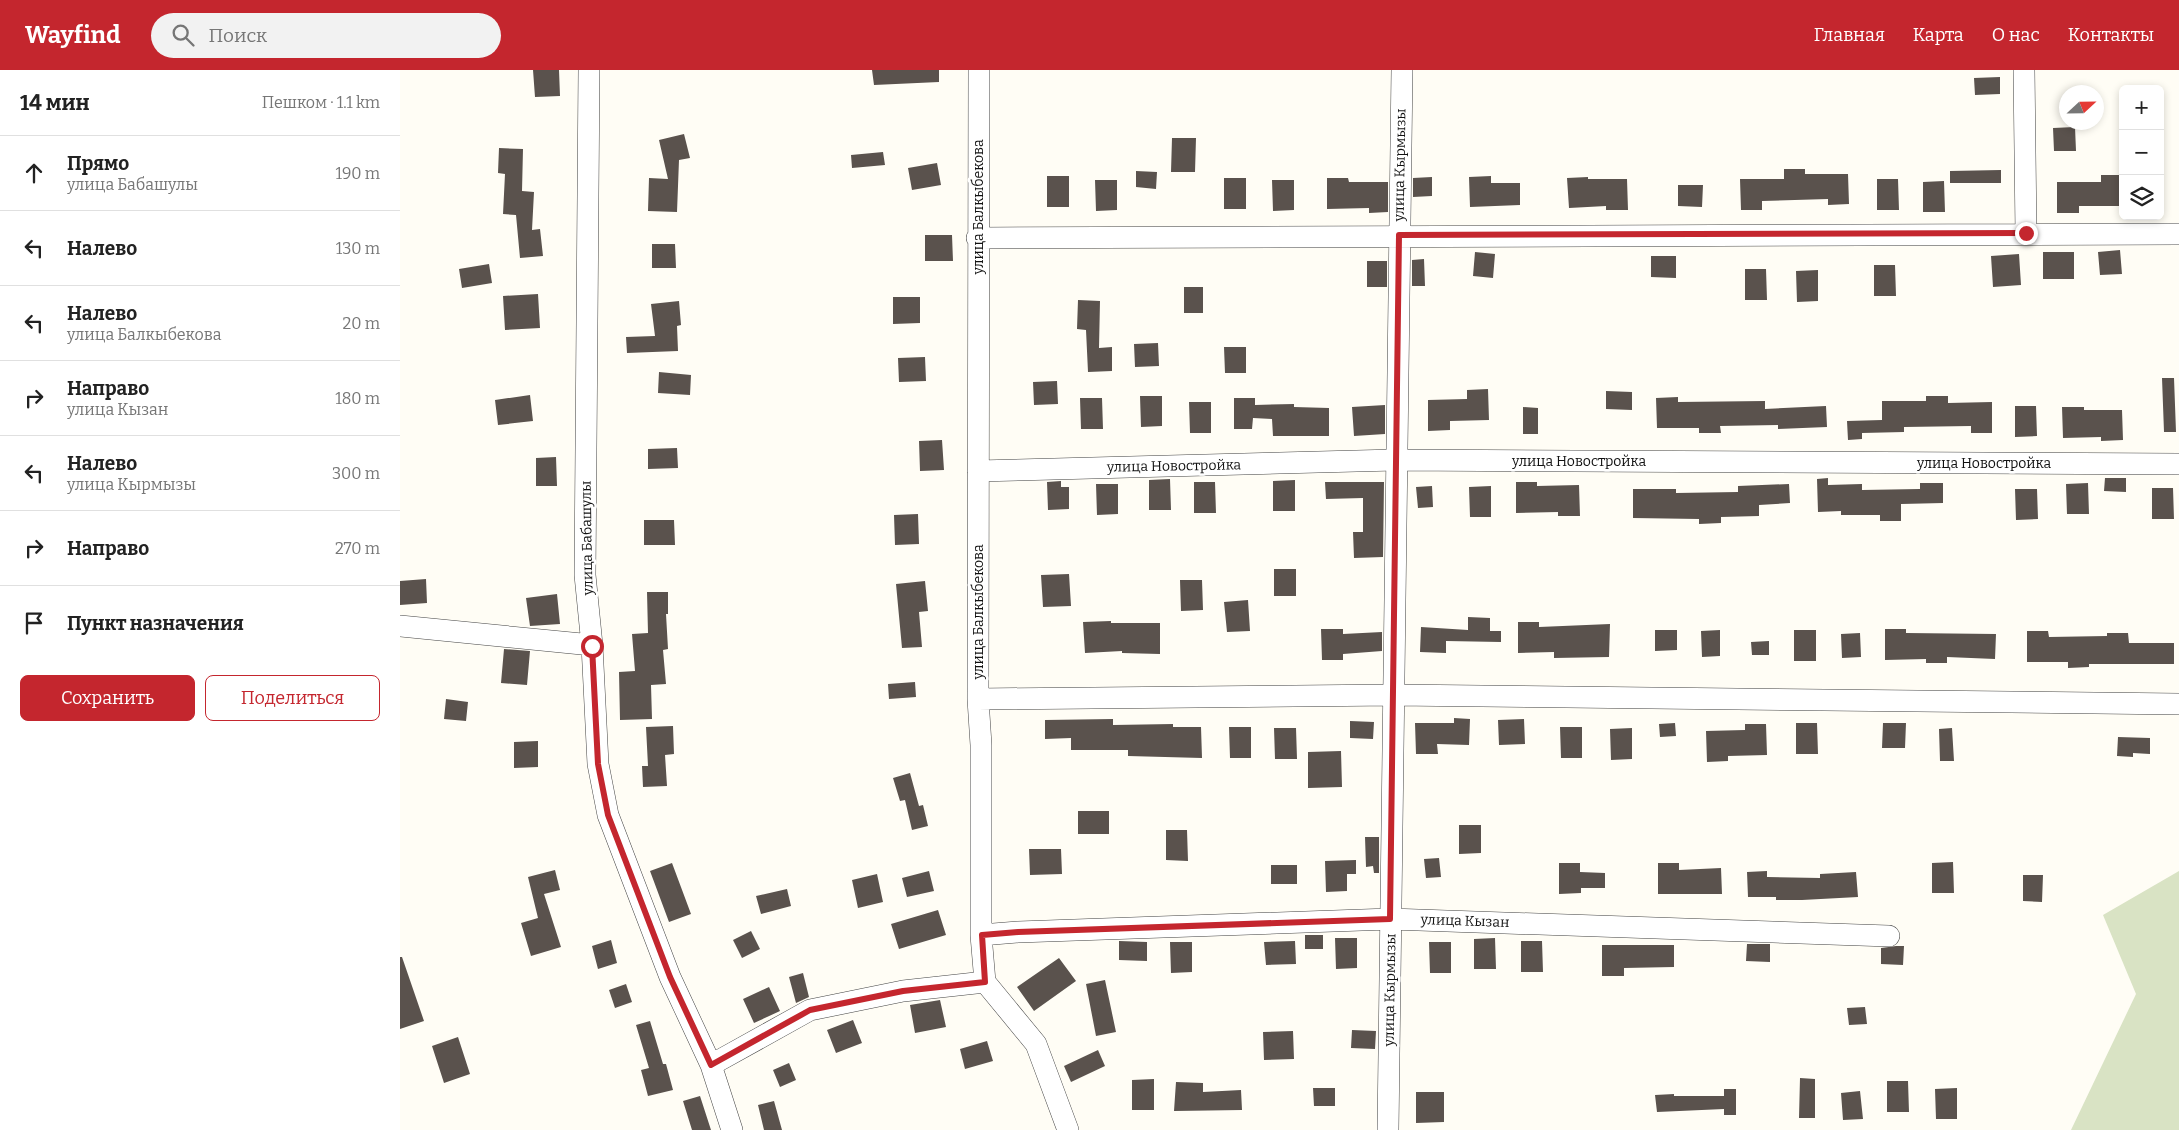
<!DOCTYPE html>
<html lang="ru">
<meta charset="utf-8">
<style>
:root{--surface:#fff;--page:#f2f2f2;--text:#222;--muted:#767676;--line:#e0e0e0;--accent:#c4262e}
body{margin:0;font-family:Bitter,serif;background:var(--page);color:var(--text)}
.controls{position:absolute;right:15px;top:15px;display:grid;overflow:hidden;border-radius:8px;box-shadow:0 2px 8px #0003}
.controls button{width:45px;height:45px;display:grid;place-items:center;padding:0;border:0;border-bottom:1px solid var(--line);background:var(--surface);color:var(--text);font:25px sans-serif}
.compass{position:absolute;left:1659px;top:15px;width:45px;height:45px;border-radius:50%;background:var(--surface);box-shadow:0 2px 8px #0003;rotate:68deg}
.stop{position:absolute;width:15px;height:15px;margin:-11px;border:4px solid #c4262e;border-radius:50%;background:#fff}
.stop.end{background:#c4262e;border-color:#fff;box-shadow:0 1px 5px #0008}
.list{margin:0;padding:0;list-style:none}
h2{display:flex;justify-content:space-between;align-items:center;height:65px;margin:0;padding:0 20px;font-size:21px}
h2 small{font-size:16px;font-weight:400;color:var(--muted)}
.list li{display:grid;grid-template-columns:32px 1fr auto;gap:15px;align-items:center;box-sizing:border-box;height:75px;padding:0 20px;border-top:1px solid var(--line)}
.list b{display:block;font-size:19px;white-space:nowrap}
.list p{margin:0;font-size:16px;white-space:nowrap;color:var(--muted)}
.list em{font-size:16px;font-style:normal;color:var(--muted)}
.actions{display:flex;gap:10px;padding:15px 20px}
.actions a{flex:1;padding:11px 0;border:1px solid var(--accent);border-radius:8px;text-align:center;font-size:18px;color:var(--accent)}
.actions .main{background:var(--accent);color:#fff}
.icon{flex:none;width:28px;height:28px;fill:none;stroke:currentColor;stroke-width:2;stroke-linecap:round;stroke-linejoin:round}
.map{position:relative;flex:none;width:1779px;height:1060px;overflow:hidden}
header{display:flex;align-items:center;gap:30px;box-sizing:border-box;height:70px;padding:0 25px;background:var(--accent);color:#fff}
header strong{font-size:24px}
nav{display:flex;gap:28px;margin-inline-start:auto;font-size:18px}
.search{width:350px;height:45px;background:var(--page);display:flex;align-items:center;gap:12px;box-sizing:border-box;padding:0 18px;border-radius:28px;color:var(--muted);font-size:19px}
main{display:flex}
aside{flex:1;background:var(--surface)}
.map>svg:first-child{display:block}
.cemetery{fill:#d9e3c4}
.building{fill:#5a524d}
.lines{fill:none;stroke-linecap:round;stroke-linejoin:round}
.minor-casing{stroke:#444;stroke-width:22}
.minor{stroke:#fff;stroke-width:21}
.route{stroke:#c4262e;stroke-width:6}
.labels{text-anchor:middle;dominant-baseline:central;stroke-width:5;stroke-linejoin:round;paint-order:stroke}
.street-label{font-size:14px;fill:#111;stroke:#fff}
</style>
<header>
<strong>Wayfind</strong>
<div class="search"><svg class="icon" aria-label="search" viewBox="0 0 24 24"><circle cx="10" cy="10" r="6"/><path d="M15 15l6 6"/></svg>Поиск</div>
<nav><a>Главная</a><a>Карта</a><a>О нас</a><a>Контакты</a></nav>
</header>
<main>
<aside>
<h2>14 мин<small>Пешком · 1.1 km</small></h2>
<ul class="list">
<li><svg class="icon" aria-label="ahead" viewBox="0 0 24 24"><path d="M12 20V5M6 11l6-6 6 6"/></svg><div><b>Прямо</b><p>улица Бабашулы</p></div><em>190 m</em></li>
<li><svg class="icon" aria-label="left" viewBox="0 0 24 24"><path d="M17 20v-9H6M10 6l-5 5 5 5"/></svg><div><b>Налево</b></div><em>130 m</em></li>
<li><svg class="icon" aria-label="left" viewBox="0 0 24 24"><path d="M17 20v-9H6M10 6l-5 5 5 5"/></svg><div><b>Налево</b><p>улица Балкыбекова</p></div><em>20 m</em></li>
<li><svg class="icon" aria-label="right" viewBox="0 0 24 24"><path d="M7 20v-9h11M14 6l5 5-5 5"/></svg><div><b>Направо</b><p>улица Кызан</p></div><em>180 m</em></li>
<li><svg class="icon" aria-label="left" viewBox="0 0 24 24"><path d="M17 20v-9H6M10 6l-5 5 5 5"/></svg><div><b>Налево</b><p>улица Кырмызы</p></div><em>300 m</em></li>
<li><svg class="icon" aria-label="right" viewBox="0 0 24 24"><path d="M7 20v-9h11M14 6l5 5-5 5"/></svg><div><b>Направо</b></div><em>270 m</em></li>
<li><svg class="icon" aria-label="arrive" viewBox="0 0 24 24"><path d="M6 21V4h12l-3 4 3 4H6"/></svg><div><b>Пункт назначения</b></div></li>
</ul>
<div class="actions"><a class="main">Сохранить</a><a>Поделиться</a></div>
</aside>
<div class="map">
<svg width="1779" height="1060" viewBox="0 0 1779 1060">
<rect width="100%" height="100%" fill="#fffdf5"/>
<path class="cemetery" d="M 1779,801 L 1779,1060 L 1671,1060 L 1736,924 L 1703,845 Z"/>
<path class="building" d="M 133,0 L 159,0 L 160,26 L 135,27 Z
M 472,0 L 539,0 L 539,12 L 474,15 Z
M 1600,7 L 1600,24 L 1575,25 L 1574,8 Z
M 1675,57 L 1676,81 L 1654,81 L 1653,58 Z
M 284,64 L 290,88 L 279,90 L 277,142 L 248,141 L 249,108 L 268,109 L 259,70 Z
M 772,68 L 796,68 L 795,102 L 771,102 Z
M 99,78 L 123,79 L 122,121 L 134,122 L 132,160 L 140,159 L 143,186 L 120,188 L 116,145 L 103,144 L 105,104 L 98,103 Z
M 483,82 L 485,95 L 452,98 L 451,85 Z
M 537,93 L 541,115 L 512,120 L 508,98 Z
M 1384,99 L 1405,99 L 1405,104 L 1448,104 L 1449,134 L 1428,135 L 1428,129 L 1362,131 L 1362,140 L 1341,140 L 1340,109 L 1384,109 Z
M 1601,100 L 1601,113 L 1550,113 L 1550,101 Z
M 736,101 L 757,102 L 756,119 L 736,117 Z
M 1701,105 L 1722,105 L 1722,136 L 1679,136 L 1679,143 L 1657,143 L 1657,112 L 1701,112 Z
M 647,106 L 669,106 L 669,137 L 647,137 Z
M 1091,106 L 1091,113 L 1120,113 L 1120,135 L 1070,137 L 1069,107 Z
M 1032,107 L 1032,126 L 1013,127 L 1013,108 Z
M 1188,107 L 1188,109 L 1227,109 L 1228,140 L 1206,140 L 1206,136 L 1169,138 L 1167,108 Z
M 824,108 L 846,108 L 846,139 L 824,139 Z
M 927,108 L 948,108 L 949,112 L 988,112 L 988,142 L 969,143 L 969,138 L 927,139 Z
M 1477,109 L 1498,109 L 1499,140 L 1477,140 Z
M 695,110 L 717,110 L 717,140 L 696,141 Z
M 872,110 L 894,110 L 894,140 L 873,141 Z
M 1544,111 L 1545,142 L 1523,142 L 1523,112 Z
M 1278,115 L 1303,115 L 1302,137 L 1278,136 Z
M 525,165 L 552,165 L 553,191 L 525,191 Z
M 252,174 L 275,174 L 276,198 L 252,198 Z
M 1720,180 L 1722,204 L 1700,205 L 1698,182 Z
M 1075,182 L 1095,184 L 1093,208 L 1073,206 Z
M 1643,182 L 1674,182 L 1674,209 L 1643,209 Z
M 1619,184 L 1621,215 L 1593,217 L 1591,186 Z
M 1251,186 L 1276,186 L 1276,208 L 1251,207 Z
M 1024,189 L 1025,216 L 1012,216 L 1012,190 Z
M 967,191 L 987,191 L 987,217 L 967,217 Z
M 89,194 L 92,213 L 62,218 L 59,199 Z
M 1474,195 L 1495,195 L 1496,226 L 1474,226 Z
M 1345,199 L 1366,199 L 1367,230 L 1345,230 Z
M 1418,200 L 1418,231 L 1397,232 L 1396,201 Z
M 784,217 L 803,217 L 803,243 L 784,243 Z
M 138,224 L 140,258 L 105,260 L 103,226 Z
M 493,227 L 520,227 L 520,253 L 493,254 Z
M 678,230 L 700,231 L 699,278 L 712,277 L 712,301 L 688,302 L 686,260 L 677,259 Z
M 279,231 L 281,255 L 277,256 L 278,281 L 227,283 L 226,267 L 255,266 L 251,234 Z
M 758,273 L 759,296 L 735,297 L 734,274 Z
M 824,277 L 846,277 L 846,303 L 825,303 Z
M 525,287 L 526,311 L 499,312 L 498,288 Z
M 259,302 L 291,305 L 290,325 L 258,323 Z
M 1762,308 L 1774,308 L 1776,362 L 1764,362 Z
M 657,311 L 658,334 L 634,335 L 633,312 Z
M 1088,319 L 1089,350 L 1050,351 L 1050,360 L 1028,361 L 1028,330 L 1067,329 L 1067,320 Z
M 1206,321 L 1232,322 L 1232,340 L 1206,339 Z
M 130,325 L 133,351 L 98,355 L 95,330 Z
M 740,326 L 762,326 L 762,356 L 741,357 Z
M 1526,326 L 1548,326 L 1548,333 L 1592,332 L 1592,363 L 1571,363 L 1571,356 L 1504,357 L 1504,362 L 1462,363 L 1462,369 L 1448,370 L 1447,351 L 1482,350 L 1482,331 L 1526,331 Z
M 1278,327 L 1278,332 L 1365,331 L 1365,339 L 1426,336 L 1427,357 L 1378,359 L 1378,355 L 1320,356 L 1321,363 L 1299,363 L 1299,358 L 1257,358 L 1256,328 Z
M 680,328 L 702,328 L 703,359 L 681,359 Z
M 834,328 L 855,328 L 855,335 L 894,334 L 894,337 L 929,338 L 929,366 L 873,366 L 872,349 L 853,348 L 852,359 L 834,359 Z
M 789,332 L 811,332 L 811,363 L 790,363 Z
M 985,335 L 985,364 L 954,366 L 952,337 Z
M 1615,336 L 1636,336 L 1637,366 L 1615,367 Z
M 1123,337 L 1138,338 L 1138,364 L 1123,364 Z
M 1662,337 L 1684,337 L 1684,340 L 1722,340 L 1723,370 L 1701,371 L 1701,367 L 1663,368 Z
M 542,370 L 544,400 L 520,401 L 519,371 Z
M 277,378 L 278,398 L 248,399 L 248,379 Z
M 156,387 L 157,416 L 136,416 L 136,388 Z
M 1428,408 L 1428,415 L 1462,414 L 1462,420 L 1520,419 L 1520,413 L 1543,413 L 1543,433 L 1501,434 L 1501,451 L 1480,451 L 1480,445 L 1441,445 L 1441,441 L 1418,442 L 1417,409 Z
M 1705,408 L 1726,408 L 1726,422 L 1704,421 Z
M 770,409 L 771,440 L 749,440 L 749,410 Z
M 895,410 L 895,441 L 873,441 L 873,411 Z
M 661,411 L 661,417 L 669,417 L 669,439 L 648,440 L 647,412 Z
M 794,412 L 815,412 L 816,443 L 794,443 Z
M 925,412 L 984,412 L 983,487 L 954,488 L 953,462 L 963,462 L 963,428 L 926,429 Z
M 1116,412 L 1137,412 L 1137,416 L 1179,415 L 1180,446 L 1158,446 L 1158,442 L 1116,443 Z
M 1688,413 L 1689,444 L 1667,444 L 1666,414 Z
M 696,414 L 718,414 L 718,444 L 697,445 Z
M 1389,414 L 1390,433 L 1359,435 L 1359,446 L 1321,447 L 1321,453 L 1299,454 L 1299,449 L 1233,448 L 1233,419 L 1276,419 L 1276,423 L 1338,422 L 1338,416 Z
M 1032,416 L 1033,437 L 1018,438 L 1016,417 Z
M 1091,416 L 1091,447 L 1070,447 L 1069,417 Z
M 1752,418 L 1773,418 L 1774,449 L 1752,449 Z
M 1615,419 L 1637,419 L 1638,449 L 1616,450 Z
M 518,444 L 519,474 L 495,475 L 494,445 Z
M 244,450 L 274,450 L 275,475 L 244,475 Z
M 874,499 L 896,499 L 896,526 L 874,526 Z
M 669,504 L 671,536 L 643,537 L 641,505 Z
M 26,509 L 27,533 L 0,535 L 0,511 Z
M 780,510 L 802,510 L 803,540 L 781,541 Z
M 525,511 L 528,541 L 519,542 L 522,577 L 502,578 L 496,514 Z
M 247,522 L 268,522 L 268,544 L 266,544 L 268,579 L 263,580 L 266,614 L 251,615 L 252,649 L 220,650 L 219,602 L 235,601 L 232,564 L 248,563 Z
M 157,524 L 160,554 L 130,556 L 126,528 Z
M 848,530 L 850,561 L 827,562 L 824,532 Z
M 1068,547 L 1090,548 L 1090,561 L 1101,561 L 1101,572 L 1046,571 L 1046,583 L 1020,582 L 1021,557 L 1068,560 Z
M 711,551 L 711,553 L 760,553 L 760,584 L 722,583 L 722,581 L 685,583 L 683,552 Z
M 1118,552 L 1139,552 L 1139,557 L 1210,554 L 1209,587 L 1154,588 L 1154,582 L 1118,583 Z
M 921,559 L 943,559 L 943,564 L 982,562 L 982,581 L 943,584 L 943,590 L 922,590 Z
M 1485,559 L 1506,559 L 1506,563 L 1596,564 L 1595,589 L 1547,587 L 1547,593 L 1526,593 L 1526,589 L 1485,590 Z
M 1255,560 L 1277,560 L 1277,580 L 1255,581 Z
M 1320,560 L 1320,586 L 1302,587 L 1301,561 Z
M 1394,560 L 1416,560 L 1416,591 L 1394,591 Z
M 1627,561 L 1648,561 L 1649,567 L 1707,566 L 1707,563 L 1728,563 L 1729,573 L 1774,573 L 1774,594 L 1689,594 L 1689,597 L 1668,598 L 1668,592 L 1627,592 Z
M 1460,563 L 1461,587 L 1442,588 L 1441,564 Z
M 1369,571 L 1369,585 L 1352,585 L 1351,572 Z
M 104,579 L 130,581 L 127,615 L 101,613 Z
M 515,612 L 516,627 L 489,629 L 488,614 Z
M 46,629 L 68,632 L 66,651 L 44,649 Z
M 1054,648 L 1070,649 L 1069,675 L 1037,674 L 1038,684 L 1016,684 L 1015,653 L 1054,653 Z
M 713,649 L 713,655 L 773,654 L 773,657 L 801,657 L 802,688 L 728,686 L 728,680 L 671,680 L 671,668 L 645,669 L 645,650 Z
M 1124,649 L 1125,674 L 1099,675 L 1098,650 Z
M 950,651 L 974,652 L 973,669 L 950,668 Z
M 1275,653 L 1276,666 L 1260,667 L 1259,654 Z
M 1396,653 L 1417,653 L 1418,684 L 1396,684 Z
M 1483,653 L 1506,653 L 1505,678 L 1482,678 Z
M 1345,654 L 1366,654 L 1367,685 L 1328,686 L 1328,691 L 1307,692 L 1306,661 L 1345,660 Z
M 273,656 L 274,684 L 265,685 L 267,716 L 243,717 L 242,696 L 248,696 L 246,657 Z
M 829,657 L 851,657 L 851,688 L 830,688 Z
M 1160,657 L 1182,657 L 1182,688 L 1161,688 Z
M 874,658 L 896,658 L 897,689 L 875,689 Z
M 1232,658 L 1232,689 L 1211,690 L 1210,659 Z
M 1552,658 L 1554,691 L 1540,691 L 1539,659 Z
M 1718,667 L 1750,668 L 1750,684 L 1733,683 L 1733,687 L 1717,686 Z
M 138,671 L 138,697 L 114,698 L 114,672 Z
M 941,681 L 942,717 L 908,718 L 908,682 Z
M 510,703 L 519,736 L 523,735 L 528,756 L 512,760 L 505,730 L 500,731 L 493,708 Z
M 678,741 L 709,741 L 709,764 L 678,764 Z
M 1059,755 L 1081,755 L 1081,783 L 1059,784 Z
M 766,760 L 787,760 L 788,791 L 766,790 Z
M 965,767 L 979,767 L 979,803 L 974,803 L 973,796 L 966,797 Z
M 629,779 L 661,779 L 662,804 L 630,805 Z
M 1039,788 L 1041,807 L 1026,808 L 1024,789 Z
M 956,790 L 956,804 L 947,804 L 947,821 L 926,822 L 925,791 Z
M 1553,792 L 1554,823 L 1532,823 L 1532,793 Z
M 272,793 L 291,844 L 269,852 L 250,801 Z
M 1159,793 L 1180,793 L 1180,802 L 1205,803 L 1205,818 L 1181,818 L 1181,823 L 1159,824 Z
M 1258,793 L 1279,793 L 1279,800 L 1321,798 L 1322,824 L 1258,824 Z
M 871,795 L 897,795 L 897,814 L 871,814 Z
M 155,800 L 160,820 L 144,824 L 161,877 L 131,886 L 121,853 L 138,848 L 128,807 Z
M 529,801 L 534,821 L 507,827 L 502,808 Z
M 1367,801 L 1367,807 L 1420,808 L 1420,804 L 1456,802 L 1458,827 L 1402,830 L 1376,830 L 1376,827 L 1348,827 L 1347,802 Z
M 477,804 L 483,832 L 458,838 L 452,810 Z
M 1623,805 L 1643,805 L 1642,832 L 1623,831 Z
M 387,819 L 391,836 L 361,844 L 356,826 Z
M 538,840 L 546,865 L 499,879 L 491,854 Z
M 351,861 L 360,879 L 342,888 L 333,870 Z
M 905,865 L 923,865 L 923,879 L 905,879 Z
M 935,868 L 957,868 L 957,898 L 936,899 Z
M 1095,868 L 1096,899 L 1074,899 L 1074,869 Z
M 211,870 L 217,893 L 198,899 L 192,876 Z
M 719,871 L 747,872 L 747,891 L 719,890 Z
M 895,871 L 896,894 L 866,895 L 864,872 Z
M 1121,871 L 1142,871 L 1143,902 L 1121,902 Z
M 770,872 L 792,872 L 792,902 L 771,903 Z
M 1029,872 L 1051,872 L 1051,903 L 1030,903 Z
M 1347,874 L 1370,874 L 1370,892 L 1346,891 Z
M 1202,875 L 1274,875 L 1274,897 L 1224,898 L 1224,906 L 1202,906 Z
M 1496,876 L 1504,876 L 1503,895 L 1481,894 L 1481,878 Z
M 0,887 L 2,887 L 24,951 L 0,959 Z
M 659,888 L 676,911 L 634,941 L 617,917 Z
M 403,903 L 409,927 L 396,933 L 389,907 Z
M 705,910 L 716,962 L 696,966 L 686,914 Z
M 226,914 L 232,932 L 215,938 L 209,920 Z
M 369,917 L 380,941 L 354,953 L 343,929 Z
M 540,930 L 546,957 L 515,963 L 510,935 Z
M 1465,937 L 1467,954 L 1449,955 L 1447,938 Z
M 453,950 L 462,973 L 436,983 L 427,960 Z
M 250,951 L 263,994 L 266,994 L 273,1020 L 248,1026 L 241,1000 L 249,998 L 236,955 Z
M 952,960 L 976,961 L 975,979 L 951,978 Z
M 893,961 L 894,989 L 864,990 L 863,962 Z
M 58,967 L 70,1004 L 44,1013 L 32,976 Z
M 587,971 L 593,991 L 565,999 L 560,979 Z
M 698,980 L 705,996 L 671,1012 L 664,996 Z
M 389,993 L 396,1010 L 380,1017 L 373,1000 Z
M 1400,1008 L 1415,1009 L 1415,1048 L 1399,1048 Z
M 754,1009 L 754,1040 L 732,1040 L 732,1010 Z
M 1487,1011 L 1508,1011 L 1509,1042 L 1487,1042 Z
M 776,1012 L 803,1013 L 803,1022 L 841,1020 L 842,1040 L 774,1041 Z
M 913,1018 L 935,1018 L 935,1036 L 914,1036 Z
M 1557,1018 L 1557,1049 L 1536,1049 L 1535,1019 Z
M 1324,1019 L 1336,1019 L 1336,1045 L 1324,1045 L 1324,1039 L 1257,1042 L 1255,1025 L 1274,1024 L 1274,1026 L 1324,1026 Z
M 1460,1021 L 1463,1049 L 1443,1050 L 1441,1023 Z
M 1016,1022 L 1044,1022 L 1044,1052 L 1016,1053 Z
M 300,1026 L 311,1060 L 292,1060 L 283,1031 Z
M 374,1031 L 382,1060 L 364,1060 L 358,1035 Z"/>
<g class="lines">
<g class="minor-casing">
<path id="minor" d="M 189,0 L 185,505 L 192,575 L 198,694 L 208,745 L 270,907 L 311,995 L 332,1060
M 579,0 L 578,629 L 581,675 L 581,865 L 585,912 L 636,974 L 668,1060
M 1624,0 L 1626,163
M 577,168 L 1779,164
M 578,401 L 995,390 L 1779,394
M 0,556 L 192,575
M 578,629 L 994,625 L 1779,634
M 581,865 L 618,862 L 990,849 L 1489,866
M 311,995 L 410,940 L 503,921 L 585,912
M 988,1060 L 1002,0"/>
</g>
<use href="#minor" class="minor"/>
</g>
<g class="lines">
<path class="route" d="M 192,576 L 198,694 L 208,745 L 270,907 L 311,995 L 410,940 L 503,921 L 585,912 L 582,865 L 618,862 L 990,849 L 999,165 L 1626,163"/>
</g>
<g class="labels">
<g class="street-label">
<text transform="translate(1000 95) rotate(-89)">улица Кырмызы</text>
<text transform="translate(578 137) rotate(-90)">улица Балкыбекова</text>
<text x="1179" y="391">улица Новостройка</text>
<text x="1584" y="393">улица Новостройка</text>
<text transform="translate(774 396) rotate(-1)">улица Новостройка</text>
<text transform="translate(187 468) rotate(-91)">улица Бабашулы</text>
<text transform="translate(578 542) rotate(-90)">улица Балкыбекова</text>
<text transform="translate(1065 851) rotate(2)">улица Кызан</text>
<text transform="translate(990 920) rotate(-89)">улица Кырмызы</text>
</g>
</g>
</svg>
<div class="controls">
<button>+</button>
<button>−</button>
<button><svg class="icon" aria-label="layers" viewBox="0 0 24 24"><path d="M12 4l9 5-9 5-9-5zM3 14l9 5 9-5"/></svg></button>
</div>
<svg class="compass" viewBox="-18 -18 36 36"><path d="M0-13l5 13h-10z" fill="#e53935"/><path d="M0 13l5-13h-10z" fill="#767676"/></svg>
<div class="stop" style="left:192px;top:576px"></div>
<div class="stop end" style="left:1626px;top:163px"></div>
</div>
</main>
